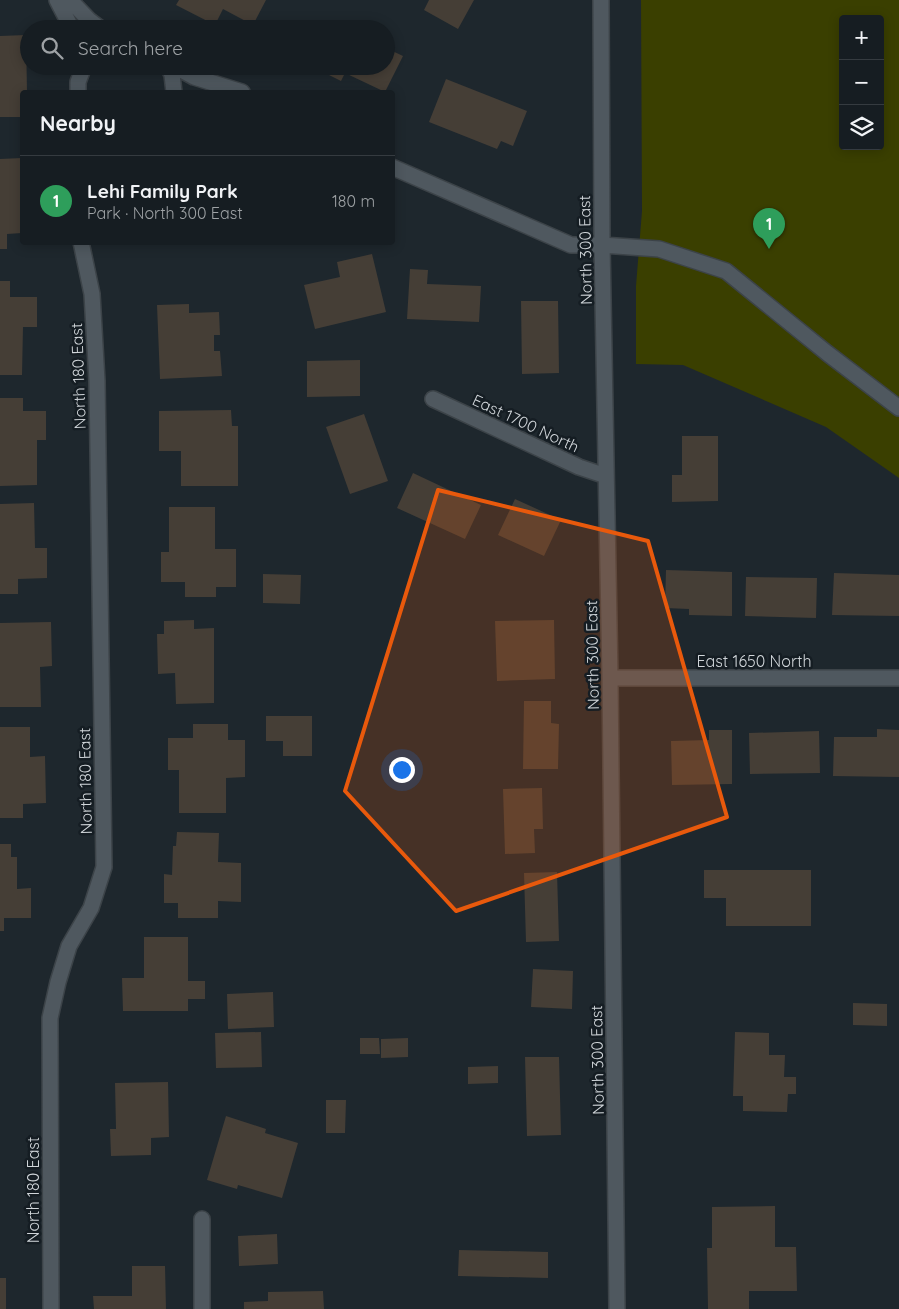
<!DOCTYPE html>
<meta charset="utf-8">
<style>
:root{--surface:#161d22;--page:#232a2f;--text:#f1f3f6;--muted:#9ea2a5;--line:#353b40;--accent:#92b7fd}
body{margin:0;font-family:Quicksand,sans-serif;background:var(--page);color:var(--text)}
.controls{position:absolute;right:15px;top:15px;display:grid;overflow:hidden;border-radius:5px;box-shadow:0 2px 12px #0003}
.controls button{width:45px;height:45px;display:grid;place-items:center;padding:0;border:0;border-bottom:1px solid var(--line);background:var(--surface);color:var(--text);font:25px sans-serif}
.you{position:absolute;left:401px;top:769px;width:18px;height:18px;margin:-12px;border:4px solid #fff;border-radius:50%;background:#1a73e8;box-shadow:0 0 0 8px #1a73e833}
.badge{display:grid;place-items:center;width:32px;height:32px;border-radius:50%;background:var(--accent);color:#fff;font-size:16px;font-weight:700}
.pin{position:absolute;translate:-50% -41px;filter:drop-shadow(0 1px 2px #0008)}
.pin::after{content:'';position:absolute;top:26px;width:18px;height:15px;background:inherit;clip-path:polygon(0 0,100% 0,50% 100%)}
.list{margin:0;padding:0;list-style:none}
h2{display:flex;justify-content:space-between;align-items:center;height:65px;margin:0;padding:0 20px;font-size:21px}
h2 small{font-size:16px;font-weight:400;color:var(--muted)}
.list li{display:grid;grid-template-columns:32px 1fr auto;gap:15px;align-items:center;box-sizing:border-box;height:90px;padding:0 20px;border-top:1px solid var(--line)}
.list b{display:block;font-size:19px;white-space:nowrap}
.list p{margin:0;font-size:16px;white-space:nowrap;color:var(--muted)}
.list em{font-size:16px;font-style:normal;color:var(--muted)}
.icon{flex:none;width:28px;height:28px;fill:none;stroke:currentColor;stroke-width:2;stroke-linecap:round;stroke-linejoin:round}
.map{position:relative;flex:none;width:899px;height:1309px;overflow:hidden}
.search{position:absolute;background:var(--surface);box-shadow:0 2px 12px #0003;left:20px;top:20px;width:375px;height:55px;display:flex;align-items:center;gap:12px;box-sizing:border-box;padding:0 18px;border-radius:28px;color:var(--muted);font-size:19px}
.panel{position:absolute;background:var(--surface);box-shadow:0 2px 12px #0003;left:20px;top:90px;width:375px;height:155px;border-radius:5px}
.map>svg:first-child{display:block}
.green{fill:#3a3f00;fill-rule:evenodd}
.building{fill:#453e36}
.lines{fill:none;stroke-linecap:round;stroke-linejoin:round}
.minor-casing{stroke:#3c4348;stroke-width:18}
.minor{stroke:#4f585f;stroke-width:15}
.marked{fill:#e8590c;fill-opacity:0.2;stroke:#e8590c;stroke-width:4;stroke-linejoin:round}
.labels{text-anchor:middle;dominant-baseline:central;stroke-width:5;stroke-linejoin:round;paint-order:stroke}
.street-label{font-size:16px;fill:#d1d6da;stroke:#151d23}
</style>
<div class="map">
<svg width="899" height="1309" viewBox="0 0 899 1309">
<rect width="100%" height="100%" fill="#1e272d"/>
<path class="green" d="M 641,0 L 899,0 L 899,478 L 826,427 L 683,365 L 636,364 L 636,286 L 642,211 ZM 843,19 L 880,19 L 880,146 L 843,146 Z"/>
<path class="building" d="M 179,0 L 266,0 L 253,25 L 223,9 L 215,25 L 176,5 Z
M 429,0 L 474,0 L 458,29 L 424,10 Z
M 26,35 L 27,92 L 22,92 L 22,117 L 0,117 L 0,36 Z
M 386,48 L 403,56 L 385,92 L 345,73 L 341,81 L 311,66 L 386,66 Z
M 446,79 L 527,111 L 513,146 L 501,141 L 497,149 L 429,122 Z
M 22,158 L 22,233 L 7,234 L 7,249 L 0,249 L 0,159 Z
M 372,254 L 386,312 L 315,329 L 304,285 L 340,277 L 337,262 Z
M 410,269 L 428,270 L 427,284 L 481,286 L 479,322 L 407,319 Z
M 0,281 L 10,281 L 10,297 L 37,297 L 37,327 L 23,327 L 22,375 L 0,375 Z
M 521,301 L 558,301 L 559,373 L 522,374 Z
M 189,304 L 189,313 L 219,312 L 220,335 L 214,335 L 214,351 L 220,351 L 222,376 L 160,379 L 157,305 Z
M 360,360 L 360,396 L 307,397 L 307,361 Z
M 0,398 L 23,398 L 23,411 L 46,411 L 46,440 L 37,440 L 37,485 L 0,486 Z
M 231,410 L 232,426 L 238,426 L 238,486 L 181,486 L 181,451 L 159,451 L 159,411 Z
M 364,414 L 388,481 L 350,494 L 326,427 Z
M 682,436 L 718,436 L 718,501 L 672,502 L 672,475 L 682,475 Z
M 413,473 L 481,505 L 465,539 L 397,508 Z
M 515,499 L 561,520 L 544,556 L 498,535 Z
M 34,503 L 35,548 L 47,548 L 47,578 L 18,579 L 18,594 L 0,594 L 0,504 Z
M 169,507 L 215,507 L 215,549 L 236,549 L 236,587 L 216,587 L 216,597 L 185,597 L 185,582 L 161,582 L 161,552 L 169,552 Z
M 666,570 L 732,572 L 732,616 L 689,615 L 689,609 L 665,608 Z
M 834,573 L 899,575 L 899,616 L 832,615 Z
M 263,574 L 301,575 L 300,604 L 263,603 Z
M 746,577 L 817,578 L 816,618 L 745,616 Z
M 194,620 L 194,629 L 214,628 L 214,703 L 176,704 L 175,673 L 158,674 L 157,634 L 164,634 L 164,621 Z
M 554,620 L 555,679 L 497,681 L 495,621 Z
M 51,622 L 52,666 L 40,667 L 41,707 L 0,707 L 0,623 Z
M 524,701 L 551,701 L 551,723 L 559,724 L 558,769 L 523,769 Z
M 266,716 L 312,716 L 312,756 L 283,756 L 283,741 L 266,741 Z
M 193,724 L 228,724 L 228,740 L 245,740 L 245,777 L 226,778 L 226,813 L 179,813 L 179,770 L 168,770 L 168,738 L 193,738 Z
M 0,727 L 30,727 L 30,757 L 45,756 L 46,803 L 23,804 L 23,818 L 0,818 Z
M 877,729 L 899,730 L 899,777 L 833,776 L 834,737 L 877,737 Z
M 709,730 L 732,730 L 732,784 L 672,785 L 671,741 L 709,740 Z
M 819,731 L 820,773 L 750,774 L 749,733 Z
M 542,788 L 543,829 L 534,829 L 535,853 L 505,854 L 503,789 Z
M 177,832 L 219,833 L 218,862 L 241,863 L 241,902 L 218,901 L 218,918 L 178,918 L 178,903 L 164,903 L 164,874 L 172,875 L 173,846 L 176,846 Z
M 0,844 L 11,844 L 11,857 L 17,857 L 17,889 L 31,888 L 31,918 L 4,918 L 4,931 L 0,931 Z
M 704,870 L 811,870 L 811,926 L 726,926 L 726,898 L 704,898 Z
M 557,872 L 559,941 L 526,942 L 524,873 Z
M 144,937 L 188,937 L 188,981 L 205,981 L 205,999 L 188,999 L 188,1011 L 123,1011 L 122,978 L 144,978 Z
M 533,969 L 573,971 L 572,1009 L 531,1007 Z
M 273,992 L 274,1027 L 228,1029 L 227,994 Z
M 853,1003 L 887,1004 L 887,1026 L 853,1025 Z
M 261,1032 L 262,1067 L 216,1068 L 215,1033 Z
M 735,1032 L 769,1033 L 769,1055 L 785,1055 L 784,1077 L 796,1077 L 796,1094 L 788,1094 L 787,1112 L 743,1111 L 743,1096 L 733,1096 Z
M 360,1038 L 379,1038 L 380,1054 L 360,1054 Z
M 408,1038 L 408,1057 L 381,1058 L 381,1039 Z
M 525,1057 L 559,1057 L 561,1135 L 527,1136 Z
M 498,1066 L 498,1083 L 468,1084 L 468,1067 Z
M 168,1082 L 169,1137 L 151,1138 L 151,1155 L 111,1156 L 110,1129 L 116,1129 L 115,1083 Z
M 326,1100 L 346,1100 L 345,1133 L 326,1133 Z
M 226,1116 L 266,1129 L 265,1133 L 298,1143 L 282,1198 L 238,1185 L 237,1189 L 207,1180 Z
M 775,1206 L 775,1247 L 796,1247 L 797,1291 L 749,1291 L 749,1309 L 708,1309 L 707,1248 L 712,1248 L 712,1207 Z
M 277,1234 L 278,1264 L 239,1266 L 238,1236 Z
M 459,1250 L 548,1252 L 548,1278 L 458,1276 Z
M 132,1266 L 165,1266 L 166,1309 L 94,1309 L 93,1296 L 132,1296 Z
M 0,1278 L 6,1278 L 6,1309 L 0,1309 Z
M 323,1291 L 324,1309 L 244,1309 L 244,1302 L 268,1301 L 268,1292 Z"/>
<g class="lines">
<g class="minor-casing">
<path id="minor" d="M 57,0 L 72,29
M 70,0 L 89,20 L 101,29
M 601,0 L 602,245 L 610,678 L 617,1309
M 168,66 L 172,75 L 174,92
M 174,66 L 194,77 L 242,92
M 78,92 L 78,82 L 84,66
M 392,167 L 571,245 L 602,245 L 659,249 L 726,271 L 827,353 L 899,408
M 433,399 L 579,467 L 606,476
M 610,678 L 899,678
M 51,1309 L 50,1018 L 58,982 L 69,946 L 91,908 L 104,867 L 97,381 L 92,294 L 81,242
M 202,1309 L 202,1219"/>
</g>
<use href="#minor" class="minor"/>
</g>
<path class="marked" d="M 438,490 L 648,541 L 727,817 L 456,911 L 345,791 Z"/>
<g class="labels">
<g class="street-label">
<text transform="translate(585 250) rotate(-91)">North 300 East</text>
<text transform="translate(78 376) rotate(-92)">North 180 East</text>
<text transform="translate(526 423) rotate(25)">East 1700 North</text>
<text transform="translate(592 655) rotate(-91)">North 300 East</text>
<text x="754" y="661">East 1650 North</text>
<text transform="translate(85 781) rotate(-91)">North 180 East</text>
<text transform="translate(597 1060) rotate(-91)">North 300 East</text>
<text transform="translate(33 1190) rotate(-90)">North 180 East</text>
</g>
</g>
</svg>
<div class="controls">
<button>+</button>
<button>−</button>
<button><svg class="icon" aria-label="layers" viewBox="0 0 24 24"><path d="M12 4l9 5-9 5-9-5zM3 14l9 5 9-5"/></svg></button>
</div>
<div class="you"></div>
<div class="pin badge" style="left:769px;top:249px;background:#2e9e5b">1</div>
<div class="search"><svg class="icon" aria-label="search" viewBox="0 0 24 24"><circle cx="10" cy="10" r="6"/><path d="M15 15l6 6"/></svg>Search here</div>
<section class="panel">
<h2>Nearby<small></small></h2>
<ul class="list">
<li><span class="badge" style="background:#2e9e5b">1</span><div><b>Lehi Family Park</b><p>Park · North 300 East</p></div><em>180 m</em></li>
</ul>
</section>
</div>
